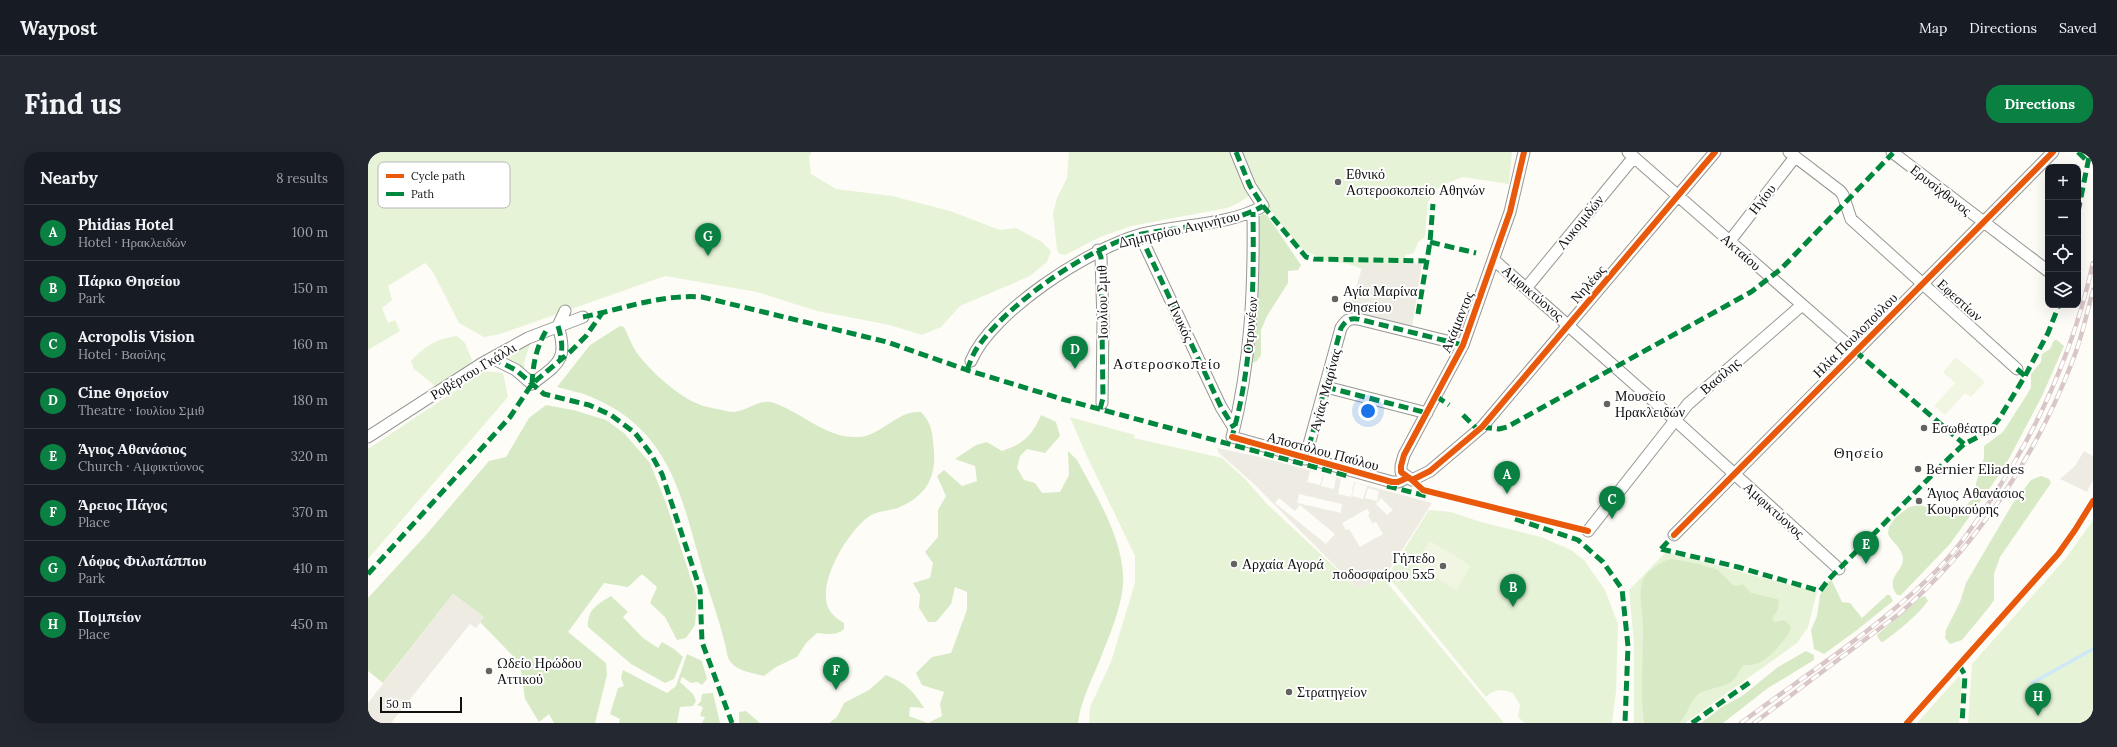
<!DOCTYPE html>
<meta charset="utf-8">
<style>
:root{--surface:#171b24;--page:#242831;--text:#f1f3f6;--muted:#9ea1a6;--line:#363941;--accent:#0b8043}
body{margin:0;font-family:Lora,serif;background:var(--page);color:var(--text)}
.controls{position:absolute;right:12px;top:12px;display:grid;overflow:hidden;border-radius:8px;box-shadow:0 4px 16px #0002}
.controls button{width:36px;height:36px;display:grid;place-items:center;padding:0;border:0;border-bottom:1px solid var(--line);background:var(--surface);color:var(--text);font:20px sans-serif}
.scale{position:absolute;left:12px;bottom:10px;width:82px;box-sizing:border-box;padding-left:4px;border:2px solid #111;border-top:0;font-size:11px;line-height:14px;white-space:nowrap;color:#111;-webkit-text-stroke:3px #fff;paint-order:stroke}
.you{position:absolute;left:1000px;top:259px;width:14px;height:14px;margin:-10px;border:3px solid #fff;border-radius:50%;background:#1a73e8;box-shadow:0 0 0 6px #1a73e833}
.badge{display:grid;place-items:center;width:26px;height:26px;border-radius:50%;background:var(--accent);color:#fff;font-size:13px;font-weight:700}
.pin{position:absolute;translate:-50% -33px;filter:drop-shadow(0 1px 2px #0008)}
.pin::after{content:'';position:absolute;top:21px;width:14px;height:12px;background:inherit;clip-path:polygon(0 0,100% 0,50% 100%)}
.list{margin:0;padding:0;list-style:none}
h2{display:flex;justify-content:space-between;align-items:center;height:52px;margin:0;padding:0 16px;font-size:17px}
h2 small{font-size:13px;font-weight:400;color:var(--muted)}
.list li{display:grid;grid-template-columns:26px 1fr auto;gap:12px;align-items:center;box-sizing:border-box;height:56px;padding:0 16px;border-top:1px solid var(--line)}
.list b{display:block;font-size:15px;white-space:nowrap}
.list p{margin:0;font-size:13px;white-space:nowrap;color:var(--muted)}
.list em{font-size:13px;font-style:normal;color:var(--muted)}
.icon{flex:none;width:22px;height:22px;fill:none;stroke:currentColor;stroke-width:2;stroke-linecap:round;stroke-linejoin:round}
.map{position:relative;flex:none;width:1725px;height:571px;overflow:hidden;border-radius:16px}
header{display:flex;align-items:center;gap:24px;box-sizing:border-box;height:56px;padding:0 20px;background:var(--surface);border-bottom:1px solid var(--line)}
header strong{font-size:19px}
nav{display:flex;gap:22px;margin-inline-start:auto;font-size:14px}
.intro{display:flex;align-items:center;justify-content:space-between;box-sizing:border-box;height:96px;padding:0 24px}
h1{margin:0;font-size:28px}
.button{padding:10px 18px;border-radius:16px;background:var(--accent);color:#fff;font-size:14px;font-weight:700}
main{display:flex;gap:24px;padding:0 24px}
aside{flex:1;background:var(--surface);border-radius:16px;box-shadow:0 4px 16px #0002}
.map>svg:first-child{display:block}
.green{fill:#e7f3d7}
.forest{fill:#d8eac5}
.pitch{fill:#f0f6e1}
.plaza{fill:#edebe2;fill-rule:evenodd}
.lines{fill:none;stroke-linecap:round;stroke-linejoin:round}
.stream{stroke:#cde8f7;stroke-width:3.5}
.minor-casing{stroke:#979795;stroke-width:13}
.minor{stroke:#fffffe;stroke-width:11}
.rail-casing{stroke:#d9c6c7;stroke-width:4.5}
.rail{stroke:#fff;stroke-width:3;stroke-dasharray:9;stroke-linecap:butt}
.quiet{stroke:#00873e;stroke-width:5;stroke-dasharray:10 5;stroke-linecap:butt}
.cycleway-casing{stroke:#fff;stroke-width:8}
.cycleway{stroke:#e8590c;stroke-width:6}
.poi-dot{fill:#646362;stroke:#fff;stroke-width:1.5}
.labels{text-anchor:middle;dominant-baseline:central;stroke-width:4;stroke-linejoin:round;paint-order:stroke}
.poi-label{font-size:14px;fill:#111;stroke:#fff;text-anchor:start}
.street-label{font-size:14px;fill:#111;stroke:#fff}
.neighbourhood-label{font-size:15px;letter-spacing:1px;fill:#111;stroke:#fff}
.key{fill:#fff;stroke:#b8b8b8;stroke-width:1}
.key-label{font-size:11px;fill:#111}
</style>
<header>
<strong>Waypost</strong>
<nav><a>Map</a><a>Directions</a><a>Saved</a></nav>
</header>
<div class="intro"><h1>Find us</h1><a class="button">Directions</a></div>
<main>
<aside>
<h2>Nearby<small>8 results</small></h2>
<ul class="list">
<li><span class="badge">A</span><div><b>Phidias Hotel</b><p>Hotel · Ηρακλειδών</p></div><em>100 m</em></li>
<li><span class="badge">B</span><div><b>Πάρκο Θησείου</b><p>Park</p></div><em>150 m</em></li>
<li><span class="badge">C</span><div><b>Acropolis Vision</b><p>Hotel · Βασίλης</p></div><em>160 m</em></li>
<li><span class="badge">D</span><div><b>Cine Θησείον</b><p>Theatre · Ιουλίου Σμιθ</p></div><em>180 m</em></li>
<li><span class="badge">E</span><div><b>Άγιος Αθανάσιος</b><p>Church · Αμφικτύονος</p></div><em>320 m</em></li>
<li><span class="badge">F</span><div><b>Άρειος Πάγος</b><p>Place</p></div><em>370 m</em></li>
<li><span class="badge">G</span><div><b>Λόφος Φιλοπάππου</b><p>Park</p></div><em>410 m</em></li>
<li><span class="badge">H</span><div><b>Πομπείον</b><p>Place</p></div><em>450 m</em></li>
</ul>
</aside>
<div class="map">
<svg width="1725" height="571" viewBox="0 0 1725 571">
<rect width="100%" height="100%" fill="#fdfcf7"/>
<path class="green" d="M 0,0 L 444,0 L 441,5 L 443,22 L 468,37 L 524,44 L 582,59 L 632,78 L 648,76 L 674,90 L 683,99 L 679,110 L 662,124 L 592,154 L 573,175 L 554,183 L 522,173 L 449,159 L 389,140 L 297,124 L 132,182 L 116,185 L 91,171 L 65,120 L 57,111 L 20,134 L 24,148 L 14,156 L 20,171 L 27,168 L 32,179 L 0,198 Z
M 701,0 L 1144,0 L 1141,32 L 1095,25 L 1077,32 L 1069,37 L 1060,50 L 1057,85 L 1050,90 L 1046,101 L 1037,103 L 1037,117 L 994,117 L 981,112 L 958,109 L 932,96 L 901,56 L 899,49 L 890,39 C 878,44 874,51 859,56 L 763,74 L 732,85 L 697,103 L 692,102 L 689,98 L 685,61 L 689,46 L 699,26 Z
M 89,184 L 97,191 L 104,208 L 102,212 L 67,234 L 46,217 L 43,209 C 57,194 68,187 89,184 Z
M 163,189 L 156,211 L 157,216 L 133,205 Z
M 117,219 L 135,221 L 140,245 L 0,407 L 0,297 Z
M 702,265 L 767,283 L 766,286 L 854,306 L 877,327 L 899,352 L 988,435 L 1016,427 L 1136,571 L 721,571 L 722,555 L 743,510 L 767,431 L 767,404 L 716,298 Z
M 1061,358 L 1083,360 L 1113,370 L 1173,385 L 1203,398 L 1216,408 L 1237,438 L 1250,472 L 1248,540 L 1244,571 L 1157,571 L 1150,565 L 1152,553 L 1145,541 C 1134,537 1127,537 1118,545 L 1027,433 L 1019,425 Z
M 1725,368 L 1725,571 L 1600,571 L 1604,512 L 1698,406 Z
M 1298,400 L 1449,440 L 1440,475 L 1429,491 L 1317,571 L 1266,571 L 1266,491 L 1261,438 Z
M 1591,524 L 1594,528 L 1591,571 L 1549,571 Z"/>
<path class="forest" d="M 894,62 L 899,63 L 933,113 L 930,118 L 920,119 L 920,131 L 899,164 L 893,178 L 893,203 L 889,209 L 883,211 L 890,133 L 889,68 Z
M 252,174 L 256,175 C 261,185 265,197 272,205 C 286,222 308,242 328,251 C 336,255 345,256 354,258 C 358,259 362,260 366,260 C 380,259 391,246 406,251 C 433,260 459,287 490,285 C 514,284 528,258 553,260 C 565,273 564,281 566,299 C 568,324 559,342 536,353 C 524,360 510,357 499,366 C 479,381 446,435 462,459 C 465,464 471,468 476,471 L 476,477 C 469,484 458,482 449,481 L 438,491 L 429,505 L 408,515 L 396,524 C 382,520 368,520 360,506 C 354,474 342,444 333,413 C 312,339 300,276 221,244 C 211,240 199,238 189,235 L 222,193 Z
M 1686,188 L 1689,188 L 1696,194 L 1674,244 L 1636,316 L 1582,392 L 1533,443 L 1529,443 C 1516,425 1536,420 1535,406 C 1534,396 1524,390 1520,382 L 1521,375 L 1527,366 L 1541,355 L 1551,353 L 1588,362 L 1595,358 L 1607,343 L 1608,331 L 1616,306 L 1616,294 L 1635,280 L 1660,241 L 1663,235 L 1663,222 L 1673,210 L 1674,202 L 1682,197 Z
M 178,253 L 205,258 L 238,268 L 256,281 L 282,311 L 298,351 L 329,445 L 327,473 L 318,486 L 309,488 L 297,465 L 282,451 L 289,435 L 274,422 L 260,435 L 236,431 L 200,480 L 238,511 L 239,523 L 227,571 L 186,571 L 181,562 L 171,570 L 157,547 L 153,519 L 146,505 L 112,470 L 116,465 L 85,442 L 15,531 L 0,519 L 0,446 L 58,383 L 121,309 L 138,305 L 161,266 Z
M 673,263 L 688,270 L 692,284 L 677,301 L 659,297 L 652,304 L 649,316 L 656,328 L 667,331 L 674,341 L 692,340 L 701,323 L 700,299 L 709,308 C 728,343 753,383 755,423 C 757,447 742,483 733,505 C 724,528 713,547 710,571 L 461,571 L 469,565 L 476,551 L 501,538 L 518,523 C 537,531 545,538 556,556 L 542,555 L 541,564 L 560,571 L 574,564 L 572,552 L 576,540 L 554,533 L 548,521 L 564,505 L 583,501 L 599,458 L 599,440 L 587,435 L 583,452 L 568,470 L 560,470 L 551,456 L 552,443 L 545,431 L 562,426 L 565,411 L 557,400 L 570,385 L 570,358 L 578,344 L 569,324 L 576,318 L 594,334 L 609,329 L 607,314 L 587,307 L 608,293 L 619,290 L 634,299 C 655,292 664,284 673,263 Z
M 1673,324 L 1681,327 L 1683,331 L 1632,405 L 1626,422 L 1626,448 L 1622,454 L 1594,488 L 1582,492 L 1577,486 L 1578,478 L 1592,450 L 1598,431 L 1645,351 L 1663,328 Z
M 1304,407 L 1331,412 L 1350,418 L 1365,433 L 1369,434 L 1375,432 L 1383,441 L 1409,447 L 1411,448 L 1410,457 L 1404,467 L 1407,470 L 1416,468 L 1423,474 C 1423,484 1400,507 1391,511 C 1386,513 1381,513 1375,513 C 1370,518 1370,526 1363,530 C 1356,535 1333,538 1329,543 C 1321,551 1320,563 1311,571 L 1276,571 C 1272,540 1275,510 1275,480 C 1276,464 1269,442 1275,428 C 1279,419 1294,408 1304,407 Z
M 1461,429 L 1464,429 L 1474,450 L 1482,451 L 1494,466 L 1519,443 L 1522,443 L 1525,449 L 1489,478 L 1456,502 L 1446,497 L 1443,478 L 1449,464 L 1452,443 Z
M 243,444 L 260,460 L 255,465 L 275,486 L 290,496 L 294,490 L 306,497 L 315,505 L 306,527 L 297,531 L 263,512 L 220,475 C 219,457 230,452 243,444 Z
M 1557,444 L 1560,449 C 1548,465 1531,478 1515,490 L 1512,489 L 1509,483 L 1552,446 Z
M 1438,499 L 1446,503 L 1446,508 L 1400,536 L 1355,571 L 1333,571 L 1354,555 L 1374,544 L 1410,515 Z
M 319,502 L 334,509 L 339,527 L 334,533 L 329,530 L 323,531 L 314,525 L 312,530 L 325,542 L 328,549 L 325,554 L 312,555 L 309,571 L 251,571 L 252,567 L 242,562 L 250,536 L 256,534 L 253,526 L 255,518 L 299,541 L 308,534 Z
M 345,541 L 352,571 L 334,571 L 337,565 L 332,564 L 335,555 L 329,553 L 333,549 L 334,542 Z
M 378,559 L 392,571 L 371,571 L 371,560 Z"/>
<path class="pitch" d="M 1588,205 L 1617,230 L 1603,245 L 1597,241 L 1577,263 L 1566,254 L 1587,231 L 1575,220 Z
M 1062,389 L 1103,414 L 1088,438 L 1047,413 Z"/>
<path class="plaza" d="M 1054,111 L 1044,175 L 980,161 L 995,113 Z
M 849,296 L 892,305 L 1064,351 L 1015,428 L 989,436 L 886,332 L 851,301 ZM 942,319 L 955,322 L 952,333 L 939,330 ZM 956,322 L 968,326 L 966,337 L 953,334 ZM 973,327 L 986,330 L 983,345 L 970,342 ZM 987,331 L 999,334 L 995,347 L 984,344 ZM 1000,336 L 1011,339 L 1009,349 L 997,346 ZM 931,342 L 974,352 L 973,361 L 929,351 ZM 911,346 L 927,359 L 932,353 L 967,382 L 958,392 L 907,351 ZM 1013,346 L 1025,358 L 1019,363 L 1008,352 ZM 999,357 L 1002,361 L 1000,363 L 1004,371 L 1008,370 L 1015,382 L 992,395 L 981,377 L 978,378 L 974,371 Z
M 1716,299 L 1725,304 L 1725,328 L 1719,340 L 1692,327 L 1707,314 Z
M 85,442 L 116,465 L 108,476 L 102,472 L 23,571 L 5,571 L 0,567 L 0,551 Z"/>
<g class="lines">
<path class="stream" d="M 1664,531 L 1725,497"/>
<g class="minor-casing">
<path id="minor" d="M 1156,0 L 1142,60 L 1095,193 L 1036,303 L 1033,314 L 1033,320 L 1044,328 L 1062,319 L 1114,275 L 1347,0
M 1260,0 L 1487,199
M 1421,0 L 1472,39 L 1475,43 L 1483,67 L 1649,217
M 1524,0 L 1680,119
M 885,60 C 886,136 883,211 864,285 L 1024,330 L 1030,330 L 1039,326
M 772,83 L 853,255 L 866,276
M 1361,90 L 1427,5
M 730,98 L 733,105 L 735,170 L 734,251
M 1126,108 L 1307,268 L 1471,417
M 1159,135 L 1266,5
M 124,206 L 148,218 L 164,232 C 189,212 201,209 190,174 L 197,159
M 603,209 C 623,160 721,97 771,83 C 810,72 861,74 895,54 L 882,34 L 868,0
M 958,235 L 1059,261
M 0,285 L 113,212 L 160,186 L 215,165
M 937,307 L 973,176 C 978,168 981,166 990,167 L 1095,193
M 1220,379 L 1320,252 L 1434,153
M 1306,383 L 1685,0"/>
</g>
<use href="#minor" class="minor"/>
<g class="rail-casing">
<path id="rail" d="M 1373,571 C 1437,523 1505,480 1562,425 C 1586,402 1604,376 1622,349 C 1671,276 1706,197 1725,111
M 1386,571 L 1531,462 C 1609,394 1669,303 1706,205 C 1714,184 1719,161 1725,138"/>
</g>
<use href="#rail" class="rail"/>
<path class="quiet" d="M 868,0 L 882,34 L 895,54 L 938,105 L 946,107 L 1058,109
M 1710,0 L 1720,10
M 1710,60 L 1722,0
M 772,83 L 853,255 L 866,276
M 1062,90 L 1108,101
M 730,98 L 733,105 L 735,246 L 732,257
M 1050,162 L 1062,90 L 1065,52
M 215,165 C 255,157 293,142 334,145 L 519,190 L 599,218 L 694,247 L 980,324
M 190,174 C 194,187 195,196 192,209
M 1487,199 L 1596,292
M 124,206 L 148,218 L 176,242 L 221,253 L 243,263 L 267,281 L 283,302 L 294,322 L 332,437 L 334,490 L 364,571
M 1649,217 L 1657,224
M 599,218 C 602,210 605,202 609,196 C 639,152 723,93 774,82 C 809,75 865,72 895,54
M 164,232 C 165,212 168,196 178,179
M 958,235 L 1059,261
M 1068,244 L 1081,253
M 1095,263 L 1111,279
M 1114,275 L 1131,277 L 1139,275 L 1383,140 L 1413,117 L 1525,1
M 863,288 C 885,214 886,136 885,60
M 937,309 L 973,176 C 978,168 981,166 990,167 L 1095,193
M 1019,334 L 1059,344
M 1147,367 L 1210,388 L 1235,410 L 1254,437 L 1260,494 L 1257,571
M 1293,397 L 1370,415 L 1452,439 L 1461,427 L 1581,306 L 1596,292 L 1620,280 L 1631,267 L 1657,224 L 1680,181 L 1691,153
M 1293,397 L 1306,383
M 0,422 L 142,265 L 164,232 L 203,199 L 218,184 L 234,161
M 1591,513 L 1597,523 L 1594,571
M 1324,571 L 1385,528"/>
<g class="cycleway-casing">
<path id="cycleway" d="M 1156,0 L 1142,60 L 1095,193 L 1036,303 L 1033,314 L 1033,320 L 1044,328 L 1062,319 L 1114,275 L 1347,0
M 864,285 L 1024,330 L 1030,330 L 1039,326
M 1044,328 L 1055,338 L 1220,379
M 1306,383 L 1685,0
M 1539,571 L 1690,402 L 1707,378 L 1725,349"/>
</g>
<use href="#cycleway" class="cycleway"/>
</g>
<g class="poi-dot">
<circle cx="970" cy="30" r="4"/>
<circle cx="967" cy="147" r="4"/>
<circle cx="1239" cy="252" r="4"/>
<circle cx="1556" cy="276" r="4"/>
<circle cx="1550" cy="317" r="4"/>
<circle cx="1551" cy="349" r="4"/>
<circle cx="866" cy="412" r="4"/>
<circle cx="1075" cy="414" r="4"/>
<circle cx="121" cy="519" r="4"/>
<circle cx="921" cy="540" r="4"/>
</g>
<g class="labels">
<g class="poi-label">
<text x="978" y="22">Εθνικό<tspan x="978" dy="16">Αστεροσκοπείο Αθηνών</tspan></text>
<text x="975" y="139">Αγία Μαρίνα<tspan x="975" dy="16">Θησείου</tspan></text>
<text x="1247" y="244">Μουσείο<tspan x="1247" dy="16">Ηρακλειδών</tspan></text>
<text x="1564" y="276">Εσωθέατρο</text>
<text x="1558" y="317">Bernier Eliades</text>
<text x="1559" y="341">Άγιος Αθανάσιος<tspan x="1559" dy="16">Κουρκούρης</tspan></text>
<text x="1067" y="406" text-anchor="end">Γήπεδο<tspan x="1067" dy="16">ποδοσφαίρου 5x5</tspan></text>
<text x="874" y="412">Αρχαία Αγορά</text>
<text x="129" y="511">Ωδείο Ηρώδου<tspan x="129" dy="16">Αττικού</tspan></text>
<text x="929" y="540">Στρατηγείον</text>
</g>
<g class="street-label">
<text transform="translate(1573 38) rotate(38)">Ερυσίχθονος</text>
<text transform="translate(1394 47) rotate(-52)">Ηγίου</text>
<text transform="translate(1212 70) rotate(-51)">Λυκομιδών</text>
<text transform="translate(811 77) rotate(-13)">Δημητρίου Αιγινήτου</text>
<text transform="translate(1373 100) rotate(41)">Ακταίου</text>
<text transform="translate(1220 132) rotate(-49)">Νηλέως</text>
<text transform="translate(1165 141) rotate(41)">Αμφικτύονος</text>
<text transform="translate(1592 148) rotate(42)">Εφεστίων</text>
<text transform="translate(734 150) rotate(-91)">Ιουλίου Σμιθ</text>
<text transform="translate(813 169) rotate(65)">Πνυκός</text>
<text transform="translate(1089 170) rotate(-68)">Ακάμαντος</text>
<text transform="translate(882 173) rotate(-85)">Οτρυνέων</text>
<text transform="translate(1487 183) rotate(-45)">Ηλία Πουλοπούλου</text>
<text transform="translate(105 219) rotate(-31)">Ροβέρτου Γκάλλι</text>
<text transform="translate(1352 224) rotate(-41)">Βασίλης</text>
<text transform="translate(957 238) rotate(-75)">Αγίας Μαρίνας</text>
<text transform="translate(955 299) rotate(15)">Αποστόλου Παύλου</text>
<text transform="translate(1406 358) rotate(42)">Αμφικτύονος</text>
</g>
<g class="neighbourhood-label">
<text x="799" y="211">Αστεροσκοπείο</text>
<text x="1491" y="300">Θησείο</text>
</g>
</g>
<rect x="10" y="10" width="132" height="46" rx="6" class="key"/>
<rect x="18" y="22" width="18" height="4" fill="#e8590c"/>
<rect x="18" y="40" width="18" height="4" fill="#00873e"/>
<g class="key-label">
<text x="43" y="28">Cycle path</text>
<text x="43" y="46">Path</text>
</g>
</svg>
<div class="controls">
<button>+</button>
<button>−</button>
<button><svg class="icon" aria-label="locate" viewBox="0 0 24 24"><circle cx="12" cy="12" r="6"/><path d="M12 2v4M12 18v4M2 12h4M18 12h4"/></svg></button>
<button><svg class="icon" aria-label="layers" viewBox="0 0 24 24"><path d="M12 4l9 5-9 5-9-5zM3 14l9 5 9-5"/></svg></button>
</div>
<div class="scale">50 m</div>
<div class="you"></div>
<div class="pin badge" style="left:1139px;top:342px">A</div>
<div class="pin badge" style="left:1145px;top:455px">B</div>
<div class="pin badge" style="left:1244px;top:367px">C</div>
<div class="pin badge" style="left:707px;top:217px">D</div>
<div class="pin badge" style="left:1498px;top:412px">E</div>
<div class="pin badge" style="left:468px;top:538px">F</div>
<div class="pin badge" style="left:340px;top:104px">G</div>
<div class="pin badge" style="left:1670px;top:564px">H</div>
</div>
</main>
